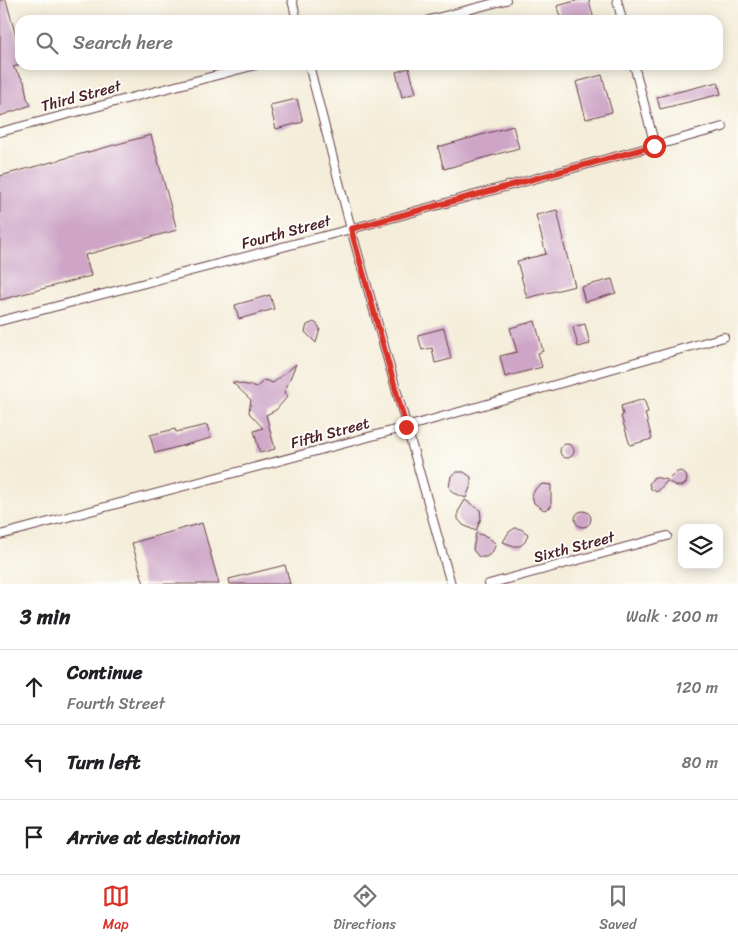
<!DOCTYPE html>
<meta charset="utf-8">
<style>
:root{--surface:#fff;--page:#f6f6f6;--text:#202124;--muted:#757577;--line:#e0e0e0;--accent:#d93025}
body{margin:0;font-family:Sriracha,sans-serif;background:var(--page);color:var(--text)}
.controls{position:absolute;right:15px;bottom:15px;display:grid;overflow:hidden;border-radius:10px;box-shadow:0 2px 12px #0003}
.controls button{width:45px;height:45px;display:grid;place-items:center;padding:0;border:0;border-bottom:1px solid var(--line);background:var(--surface);color:var(--text);font:25px sans-serif}
.stop{position:absolute;width:15px;height:15px;margin:-11px;border:4px solid #d93025;border-radius:50%;background:#fff}
.stop.end{background:#d93025;border-color:#fff;box-shadow:0 1px 5px #0008}
.list{margin:0;padding:0;list-style:none}
h2{display:flex;justify-content:space-between;align-items:center;height:65px;margin:0;padding:0 20px;font-size:21px}
h2 small{font-size:16px;font-weight:400;color:var(--muted)}
.list li{display:grid;grid-template-columns:32px 1fr auto;gap:15px;align-items:center;box-sizing:border-box;height:75px;padding:0 20px;border-top:1px solid var(--line)}
.list b{display:block;font-size:19px;white-space:nowrap}
.list p{margin:0;font-size:16px;white-space:nowrap;color:var(--muted)}
.list em{font-size:16px;font-style:normal;color:var(--muted)}
.icon{flex:none;width:28px;height:28px;fill:none;stroke:currentColor;stroke-width:2;stroke-linecap:round;stroke-linejoin:round}
.map{position:relative;flex:none;width:738px;height:584px;overflow:hidden}
.search{position:absolute;background:var(--surface);box-shadow:0 2px 12px #0003;left:15px;right:15px;top:15px;height:55px;display:flex;align-items:center;gap:12px;box-sizing:border-box;padding:0 18px;border-radius:15px;color:var(--muted);font-size:19px}
.sheet{height:290px;background:var(--surface)}
nav{display:flex;justify-content:space-around;align-items:center;box-sizing:border-box;height:70px;border-top:1px solid var(--line);background:var(--surface);font-size:14px;color:var(--muted)}
nav a{display:grid;justify-items:center;gap:2px}
nav .on{color:var(--accent)}
.map>svg:first-child{display:block}
.building{fill:#cea5c7}
.lines{fill:none;stroke-linecap:round;stroke-linejoin:round}
.service-casing{stroke:#643e45;stroke-width:10}
.service{stroke:#fff;stroke-width:8}
.route{stroke:#d93025;stroke-width:6}
.labels{text-anchor:middle;dominant-baseline:central;stroke-width:4;stroke-linejoin:round;paint-order:stroke}
.street-label{font-size:15px;fill:#4a1f2b;stroke:#fdfcf7}
</style>
<div class="map">
<svg width="738" height="584" viewBox="0 0 738 584">
<rect width="100%" height="100%" fill="#fdfcf7"/>
<filter id="ink" filterUnits="userSpaceOnUse"><feTurbulence type="fractalNoise" baseFrequency=".02" numOctaves="2"/><feDisplacementMap in="SourceGraphic" scale="10" xChannelSelector="R" yChannelSelector="G"/><feConvolveMatrix kernelMatrix="1 2 1 2 8 2 1 2 1" color-interpolation-filters="sRGB"/></filter>
<filter id="wash" filterUnits="userSpaceOnUse"><feTurbulence type="fractalNoise" baseFrequency=".0096" numOctaves="4" result="noise"/><feDisplacementMap in="SourceGraphic" scale="20" xChannelSelector="R" yChannelSelector="G"/><feGaussianBlur stdDeviation="1.12" result="paint"/><feColorMatrix in="noise" values="0 0 0 0 0 0 0 0 0 0 0 0 0 0 0 0 0 1.4 0 .05"/><feComposite in="paint" operator="in"/></filter>
<g filter="url(#wash)">
<rect width="100%" height="100%" fill="#f4edd9"/>
<g id="blocks">
<path class="building" d="M 0,0 L 6,0 L 20,51 L 20,65 L 13,67 L 24,81 L 27,98 L 31,105 L 0,116 Z
M 579,0 L 589,0 L 594,20 L 561,20 L 557,6 Z
M 409,68 L 416,93 L 402,97 L 396,72 Z
M 602,75 L 612,112 L 586,119 L 576,82 Z
M 718,82 L 721,94 L 660,109 L 657,97 Z
M 297,99 L 303,122 L 276,129 L 270,105 Z
M 513,126 L 519,148 L 444,169 L 438,147 Z
M 151,135 L 177,230 L 85,255 L 91,276 L 0,300 L 0,176 Z
M 557,210 L 564,240 L 563,241 L 575,286 L 527,298 L 517,261 L 546,254 L 536,215 Z
M 612,279 L 616,293 L 585,302 L 581,287 Z
M 270,295 L 274,309 L 239,319 L 235,305 Z
M 535,321 L 543,351 L 538,353 L 542,367 L 505,377 L 500,356 L 517,352 L 510,328 Z
M 314,322 L 318,325 L 320,329 L 316,343 L 305,332 L 307,325 Z
M 585,324 L 590,344 L 578,347 L 573,327 Z
M 444,328 L 451,359 L 435,363 L 432,348 L 422,350 L 418,335 Z
M 296,364 L 284,393 L 288,396 L 276,410 L 266,415 L 275,449 L 260,453 L 254,431 L 263,428 L 250,414 L 249,411 L 251,400 L 232,382 L 257,387 L 264,380 L 273,383 Z
M 644,399 L 648,412 L 645,413 L 652,439 L 630,445 L 621,416 L 623,415 L 621,406 Z
M 207,425 L 211,438 L 155,453 L 150,435 L 175,429 L 176,432 Z
M560 451a7 7 0 1 1 14 0a7 7 0 1 1-14 0Z
M 680,471 L 685,473 L 687,478 L 686,483 L 682,486 L 677,486 L 667,481 L 657,492 L 651,489 L 649,484 L 654,477 L 668,480 L 675,473 Z
M 457,472 L 464,472 L 471,477 L 471,485 L 466,498 L 453,493 L 449,487 L 451,476 Z
M 543,484 L 551,485 L 551,507 L 544,510 L 534,503 L 532,495 L 536,488 Z
M 465,500 L 480,510 L 481,518 L 476,531 L 463,525 L 458,519 L 458,512 Z
M575 519a8 8 0 1 1 16 0a8 8 0 1 1-16 0Z
M 202,523 L 219,584 L 144,584 L 132,543 Z
M 515,528 L 521,529 L 528,534 L 525,542 L 520,546 L 514,546 L 503,542 L 509,532 Z
M 476,533 L 488,537 L 496,544 L 492,553 L 486,557 L 479,557 L 473,550 Z
M 285,565 L 290,584 L 230,584 L 229,579 Z"/>
</g>
</g>
<g filter="url(#ink)">
<use href="#blocks" fill-opacity="0" stroke="#643e45" stroke-width="1"/>
<g class="lines">
<g class="service-casing">
<path id="service" d="M 292,0 L 297,20
M 617,0 L 622,20
M 429,20 L 506,0
M 309,65 L 351,229 L 451,584
M 634,65 L 655,146
M 0,132 L 256,65
M 0,321 L 351,229 L 723,127
M 0,535 L 406,427 L 724,337
M 489,584 L 667,536"/>
</g>
<use href="#service" class="service"/>
</g>
</g>
<g class="lines" filter="url(#ink)">
<path class="route" d="M 406,427 L 351,229 L 654,146"/>
</g>
<g class="labels">
<g class="street-label">
<text transform="translate(81 96) rotate(-15)">Third Street</text>
<text transform="translate(286 232) rotate(-15)">Fourth Street</text>
<text transform="translate(330 433) rotate(-15)">Fifth Street</text>
<text transform="translate(574 547) rotate(-15)">Sixth Street</text>
</g>
</g>
</svg>
<div class="controls">
<button><svg class="icon" aria-label="layers" viewBox="0 0 24 24"><path d="M12 4l9 5-9 5-9-5zM3 14l9 5 9-5"/></svg></button>
</div>
<div class="stop" style="left:654px;top:146px"></div>
<div class="stop end" style="left:406px;top:427px"></div>
<div class="search"><svg class="icon" aria-label="search" viewBox="0 0 24 24"><circle cx="10" cy="10" r="6"/><path d="M15 15l6 6"/></svg>Search here</div>
</div>
<section class="sheet">
<h2>3 min<small>Walk · 200 m</small></h2>
<ul class="list">
<li><svg class="icon" aria-label="ahead" viewBox="0 0 24 24"><path d="M12 20V5M6 11l6-6 6 6"/></svg><div><b>Continue</b><p>Fourth Street</p></div><em>120 m</em></li>
<li><svg class="icon" aria-label="left" viewBox="0 0 24 24"><path d="M17 20v-9H6M10 6l-5 5 5 5"/></svg><div><b>Turn left</b></div><em>80 m</em></li>
<li><svg class="icon" aria-label="arrive" viewBox="0 0 24 24"><path d="M6 21V4h12l-3 4 3 4H6"/></svg><div><b>Arrive at destination</b></div></li>
</ul>
</section>
<nav>
<a class="on"><svg class="icon" aria-label="map" viewBox="0 0 24 24"><path d="M3 6l6-2 6 2 6-2v14l-6 2-6-2-6 2zM9 4v14M15 6v14"/></svg>Map</a>
<a><svg class="icon" aria-label="directions" viewBox="0 0 24 24"><path d="M12 3l9 9-9 9-9-9zM9 14v-3h6M13 9l2 2-2 2"/></svg>Directions</a>
<a><svg class="icon" aria-label="saved" viewBox="0 0 24 24"><path d="M7 4h10v16l-5-4-5 4z"/></svg>Saved</a>
</nav>
